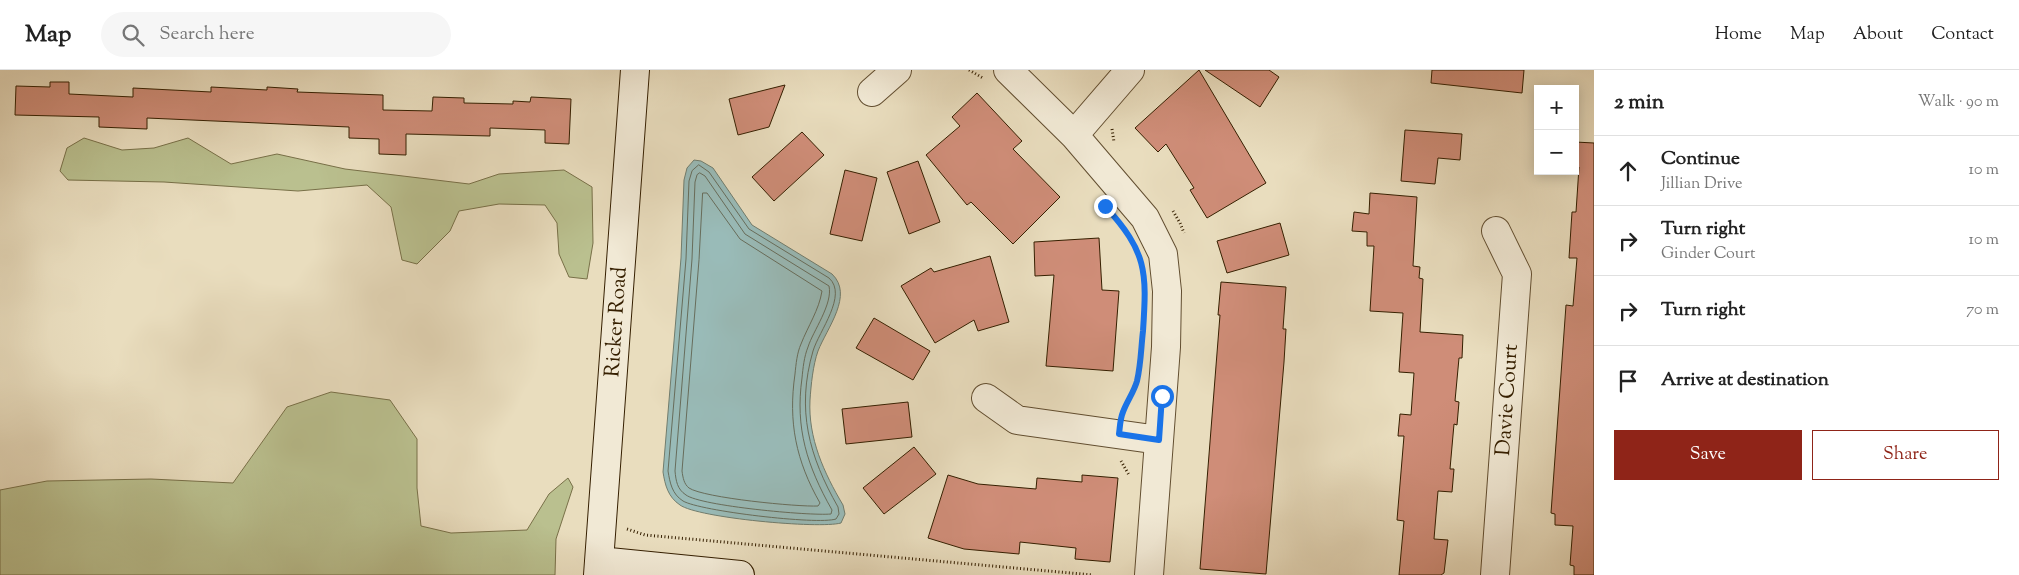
<!DOCTYPE html>
<meta charset="utf-8">
<style>
:root{--surface:#fff;--page:#f6f6f6;--text:#222;--muted:#767676;--line:#e0e0e0;--accent:#8f2418}
body{margin:0;font-family:"Sorts Mill Goudy",serif;background:var(--page);color:var(--text)}
.controls{position:absolute;right:15px;top:15px;display:grid;overflow:hidden;border-radius:0px;box-shadow:0 2px 12px #0003}
.controls button{width:45px;height:45px;display:grid;place-items:center;padding:0;border:0;border-bottom:1px solid var(--line);background:var(--surface);color:var(--text);font:25px sans-serif}
.stop{position:absolute;width:15px;height:15px;margin:-11px;border:4px solid #1a73e8;border-radius:50%;background:#fff}
.stop.end{background:#1a73e8;border-color:#fff;box-shadow:0 1px 5px #0008}
.list{margin:0;padding:0;list-style:none}
h2{display:flex;justify-content:space-between;align-items:center;height:65px;margin:0;padding:0 20px;font-size:21px}
h2 small{font-size:16px;font-weight:400;color:var(--muted)}
.list li{display:grid;grid-template-columns:32px 1fr auto;gap:15px;align-items:center;box-sizing:border-box;height:70px;padding:0 20px;border-top:1px solid var(--line)}
.list b{display:block;font-size:19px;white-space:nowrap}
.list p{margin:0;font-size:16px;white-space:nowrap;color:var(--muted)}
.list em{font-size:16px;font-style:normal;color:var(--muted)}
.actions{display:flex;gap:10px;padding:15px 20px}
.actions a{flex:1;padding:11px 0;border:1px solid var(--accent);border-radius:0px;text-align:center;font-size:18px;color:var(--accent)}
.actions .main{background:var(--accent);color:#fff}
.icon{flex:none;width:28px;height:28px;fill:none;stroke:currentColor;stroke-width:2;stroke-linecap:round;stroke-linejoin:round}
.map{position:relative;flex:none;width:1594px;height:505px;overflow:hidden}
header{display:flex;align-items:center;gap:30px;box-sizing:border-box;height:70px;padding:0 25px;background:var(--surface);border-bottom:1px solid var(--line)}
header strong{font-size:24px}
nav{display:flex;gap:28px;margin-inline-start:auto;font-size:18px}
.search{width:350px;height:45px;background:var(--page);display:flex;align-items:center;gap:12px;box-sizing:border-box;padding:0 18px;border-radius:28px;color:var(--muted);font-size:19px}
main{display:flex}
aside{flex:1;background:var(--surface)}
.map>svg:first-child{display:block}
.green{fill:#bac08f;stroke:#787048}
.water{fill:#99bbb8;stroke:#717d6e}
.lines{fill:none;stroke-linecap:round;stroke-linejoin:round}
.shore{stroke:#676d5c;stroke-width:1}
.building{fill:#cf8d78;stroke:#351f00}
.street-casing{stroke:#624e30;stroke-width:30}
.secondary-casing{stroke:#351f00;stroke-width:30}
.path{stroke:#351f00;stroke-width:3;stroke-dasharray:1 2.5;stroke-linecap:butt}
.street{stroke:#f1e9d5;stroke-width:28}
.secondary{stroke:#f1e9d5;stroke-width:28}
.route{stroke:#1a73e8;stroke-width:6}
.labels{text-anchor:middle;dominant-baseline:central;stroke-width:4.5;stroke-linejoin:round;paint-order:stroke}
.street-label{font-size:21px;fill:#351f00;stroke:#f1e9d5}
</style>
<header>
<strong>Map</strong>
<div class="search"><svg class="icon" aria-label="search" viewBox="0 0 24 24"><circle cx="10" cy="10" r="6"/><path d="M15 15l6 6"/></svg>Search here</div>
<nav><a>Home</a><a>Map</a><a>About</a><a>Contact</a></nav>
</header>
<main>
<div class="map">
<svg width="1594" height="505" viewBox="0 0 1594 505">
<rect width="100%" height="100%" fill="#e9ddbe"/>
<filter id="stains"><feTurbulence type="fractalNoise" baseFrequency=".004" numOctaves="4"/><feColorMatrix values="0 0 0 0 .2 0 0 0 0 .09 0 0 0 0 .02 0 0 0 .5 -.17"/></filter>
<radialGradient id="worn" r=".72"><stop offset=".6" stop-color="#630" stop-opacity="0"/><stop offset="1" stop-color="#630" stop-opacity=".3"/></radialGradient>
<path class="green" d="M 84,68 L 122,80 L 154,78 L 188,68 L 231,94 L 277,84 L 345,99 L 469,114 L 499,104 L 564,100 L 592,117 L 593,173 L 587,209 L 569,207 L 559,184 L 557,153 L 545,135 L 499,134 L 459,141 L 450,161 L 417,194 L 402,190 L 391,137 L 367,115 L 298,121 L 164,112 L 68,110 L 60,101 L 67,78 Z
M 331,322 L 390,330 L 417,369 L 417,418 L 421,456 L 451,463 L 527,460 L 549,424 L 568,408 L 573,417 L 556,469 L 555,505 L 0,505 L 0,420 L 47,411 L 151,409 L 233,413 L 287,337 Z"/>
<path class="water" d="M 694,90 L 701,91 L 713,98 L 752,155 L 832,204 C 854,225 827,258 818,281 C 813,295 811,315 810,330 C 808,368 824,403 843,435 L 845,444 L 841,453 C 819,459 698,448 680,435 C 668,427 665,415 663,402 L 681,188 L 684,110 L 687,98 Z"/>
<g class="lines">
<path class="shore" d="M 699,95 L 709,102 L 749,159 L 829,208 C 848,225 819,261 813,281 C 796,340 809,386 838,437 L 839,444 L 836,449 C 817,455 700,441 683,431 C 672,424 670,413 668,401 L 686,189 L 689,111 L 692,101 Z
M 700,103 L 705,106 L 745,164 L 829,216 C 833,234 813,261 808,277 C 804,287 803,298 802,308 C 795,358 807,396 832,440 L 831,444 C 809,446 701,436 686,425 C 677,419 676,411 675,401 L 692,189 L 695,112 L 697,105 Z
M 703,123 L 707,123 L 740,169 L 822,221 C 819,240 808,256 801,274 C 797,283 796,294 795,304 C 788,352 796,391 820,433 L 818,436 C 798,437 704,428 689,418 C 684,414 683,408 682,401 L 699,190 Z"/>
</g>
<path class="building" d="M 1199,0 L 1266,113 L 1207,148 L 1190,120 L 1194,118 L 1166,74 L 1158,82 L 1135,58 Z
M 1205,0 L 1269,0 L 1279,7 L 1260,37 Z
M 1432,0 L 1524,0 L 1522,23 L 1431,13 Z
M 50,12 L 69,12 L 69,24 L 133,27 L 133,18 L 211,22 L 211,17 L 267,20 L 267,17 L 298,19 L 297,22 L 383,25 L 383,40 L 432,41 L 433,27 L 464,28 L 464,33 L 513,34 L 513,31 L 530,32 L 531,27 L 571,29 L 569,74 L 545,73 L 545,60 L 490,58 L 490,66 L 406,64 L 406,85 L 379,84 L 379,69 L 349,68 L 349,57 L 147,48 L 147,59 L 99,57 L 99,47 L 15,45 L 16,16 L 50,17 Z
M 785,15 L 769,57 L 738,65 L 729,29 Z
M 977,23 L 1022,71 L 1013,79 L 1060,127 L 1013,174 L 971,132 L 967,135 L 926,85 L 960,56 L 952,47 Z
M 1405,60 L 1462,64 L 1460,90 L 1438,88 L 1435,114 L 1401,111 Z
M 802,62 L 824,85 L 774,131 L 752,107 Z
M 1575,72 L 1594,73 L 1594,505 L 1574,505 L 1574,496 L 1570,495 L 1573,456 L 1555,455 L 1555,444 L 1551,443 L 1566,235 L 1573,236 L 1577,188 L 1569,188 L 1572,142 L 1576,142 L 1579,97 L 1575,97 Z
M 918,91 L 940,152 L 909,164 L 887,102 Z
M 845,100 L 877,108 L 862,171 L 830,164 Z
M 1370,123 L 1417,127 L 1413,196 L 1420,197 L 1419,208 L 1423,209 L 1420,262 L 1463,265 L 1462,288 L 1459,288 L 1455,331 L 1459,332 L 1457,355 L 1454,354 L 1450,399 L 1454,399 L 1452,422 L 1438,421 L 1434,469 L 1448,470 L 1444,503 L 1441,505 L 1399,505 L 1404,451 L 1397,450 L 1404,366 L 1398,366 L 1400,344 L 1411,345 L 1414,303 L 1399,302 L 1403,243 L 1370,241 L 1374,176 L 1367,176 L 1367,162 L 1352,161 L 1354,142 L 1369,144 Z
M 1280,153 L 1289,185 L 1227,203 L 1217,171 Z
M 1099,168 L 1102,220 L 1119,221 L 1113,301 L 1046,296 L 1054,205 L 1035,206 L 1034,172 Z
M 990,186 L 1009,252 L 978,261 L 974,250 L 935,273 L 901,216 L 931,198 L 934,202 Z
M 1221,212 L 1286,217 L 1283,259 L 1286,259 L 1284,292 L 1266,504 L 1200,499 L 1220,245 L 1218,245 Z
M 874,248 L 930,281 L 913,310 L 856,278 Z
M 908,332 L 912,367 L 846,374 L 842,339 Z
M 914,377 L 936,404 L 884,444 L 863,418 Z
M 948,405 L 978,414 L 1036,419 L 1037,408 L 1082,412 L 1082,405 L 1118,408 L 1110,492 L 1075,489 L 1076,478 L 1020,472 L 1019,484 L 964,479 L 928,468 Z"/>
<g class="lines">
<g class="street-casing">
<path id="street" d="M 1008,0 L 1074,65 L 1145,148 L 1163,184 L 1167,221 L 1166,277 L 1149,505
M 872,22 L 897,0
M 1074,65 L 1130,0
M 986,328 L 1017,350 L 1159,370
M 1495,505 L 1517,204 L 1496,161"/>
</g>
<g class="secondary-casing">
<path id="secondary" d="M 599,491 L 740,505
M 598,505 L 635,0"/>
</g>
<path class="path" d="M 969,0 L 983,8
M 1112,59 L 1114,72
M 1173,141 L 1180,153 L 1184,163
M 1124,339 L 1135,315
M 1121,391 L 1129,405
M 627,459 L 645,465 L 1093,505"/>
<use href="#street" class="street"/>
<use href="#secondary" class="secondary"/>
</g>
<g class="lines">
<path class="route" d="M 1105,136 C 1147,182 1147,201 1143,261 C 1141,278 1141,294 1137,311 C 1134,322 1127,331 1123,342 C 1120,349 1120,357 1119,364 L 1159,370 L 1162,326"/>
</g>
<g class="labels">
<g class="street-label">
<text transform="translate(617 252) rotate(-86)">Ricker Road</text>
<text transform="translate(1508 330) rotate(-86)">Davie Court</text>
</g>
</g>
<rect width="100%" height="100%" filter="url(#stains)"/>
<rect width="100%" height="100%" fill="url(#worn)"/>
</svg>
<div class="controls">
<button>+</button>
<button>−</button>
</div>
<div class="stop" style="left:1162px;top:326px"></div>
<div class="stop end" style="left:1105px;top:136px"></div>
</div>
<aside>
<h2>2 min<small>Walk · 90 m</small></h2>
<ul class="list">
<li><svg class="icon" aria-label="ahead" viewBox="0 0 24 24"><path d="M12 20V5M6 11l6-6 6 6"/></svg><div><b>Continue</b><p>Jillian Drive</p></div><em>10 m</em></li>
<li><svg class="icon" aria-label="right" viewBox="0 0 24 24"><path d="M7 20v-9h11M14 6l5 5-5 5"/></svg><div><b>Turn right</b><p>Ginder Court</p></div><em>10 m</em></li>
<li><svg class="icon" aria-label="right" viewBox="0 0 24 24"><path d="M7 20v-9h11M14 6l5 5-5 5"/></svg><div><b>Turn right</b></div><em>70 m</em></li>
<li><svg class="icon" aria-label="arrive" viewBox="0 0 24 24"><path d="M6 21V4h12l-3 4 3 4H6"/></svg><div><b>Arrive at destination</b></div></li>
</ul>
<div class="actions"><a class="main">Save</a><a>Share</a></div>
</aside>
</main>
